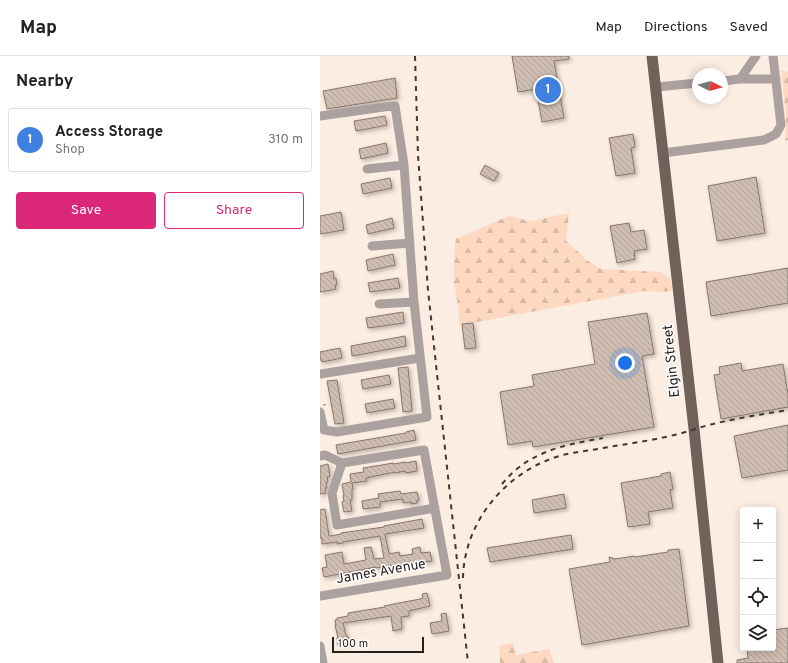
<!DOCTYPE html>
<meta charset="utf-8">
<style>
:root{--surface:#fff;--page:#f2f2f2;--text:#222;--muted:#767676;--line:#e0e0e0;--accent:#db2777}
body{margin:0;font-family:Overpass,sans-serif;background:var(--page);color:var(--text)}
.controls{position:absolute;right:12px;bottom:12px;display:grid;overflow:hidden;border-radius:4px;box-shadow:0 2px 10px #0003}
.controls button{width:36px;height:36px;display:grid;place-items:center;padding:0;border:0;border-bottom:1px solid var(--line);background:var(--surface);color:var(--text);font:20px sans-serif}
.compass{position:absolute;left:372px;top:12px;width:36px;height:36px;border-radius:50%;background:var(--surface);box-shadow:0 2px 10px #0003;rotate:96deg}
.scale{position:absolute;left:12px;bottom:10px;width:92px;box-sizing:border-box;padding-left:4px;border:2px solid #261f1b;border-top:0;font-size:11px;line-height:14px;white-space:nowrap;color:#261f1b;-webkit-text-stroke:3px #fefefe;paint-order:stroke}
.you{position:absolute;left:305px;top:307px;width:14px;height:14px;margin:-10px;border:3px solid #fff;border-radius:50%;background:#1a73e8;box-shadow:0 0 0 6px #1a73e833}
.badge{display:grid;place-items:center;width:26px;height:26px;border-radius:50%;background:var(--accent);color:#fff;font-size:13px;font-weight:700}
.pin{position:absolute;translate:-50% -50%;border:2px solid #fff;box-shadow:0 1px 4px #0006}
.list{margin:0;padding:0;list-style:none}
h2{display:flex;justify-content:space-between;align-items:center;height:52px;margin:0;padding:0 16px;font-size:17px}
h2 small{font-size:13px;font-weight:400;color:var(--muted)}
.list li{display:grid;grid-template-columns:26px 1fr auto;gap:12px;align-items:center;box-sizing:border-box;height:64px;margin:0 8px 8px;padding:0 8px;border:1px solid var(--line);border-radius:4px}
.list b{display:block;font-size:15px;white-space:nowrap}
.list p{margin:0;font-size:13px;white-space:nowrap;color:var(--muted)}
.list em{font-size:13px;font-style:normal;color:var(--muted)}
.actions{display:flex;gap:8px;padding:12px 16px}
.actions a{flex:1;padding:9px 0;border:1px solid var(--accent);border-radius:4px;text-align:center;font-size:14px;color:var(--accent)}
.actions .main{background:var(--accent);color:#fff}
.icon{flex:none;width:22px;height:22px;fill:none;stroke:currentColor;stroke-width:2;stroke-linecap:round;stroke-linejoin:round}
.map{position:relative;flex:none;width:468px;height:607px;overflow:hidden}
header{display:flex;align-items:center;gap:24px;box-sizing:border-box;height:56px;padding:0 20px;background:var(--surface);border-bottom:1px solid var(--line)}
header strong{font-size:19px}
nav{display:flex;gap:22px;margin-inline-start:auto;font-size:14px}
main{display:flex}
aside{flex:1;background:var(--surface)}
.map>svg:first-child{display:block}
.forest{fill:url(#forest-firs)}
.building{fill:url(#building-back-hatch);stroke:#87766c;filter:url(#shadow)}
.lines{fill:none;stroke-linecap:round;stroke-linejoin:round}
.path{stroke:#897e78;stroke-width:1;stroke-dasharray:3 3;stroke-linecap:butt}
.minor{stroke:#aba19e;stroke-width:9}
.major{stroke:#70615a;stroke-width:11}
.rail{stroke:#403834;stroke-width:2;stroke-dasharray:5 5;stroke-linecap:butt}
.labels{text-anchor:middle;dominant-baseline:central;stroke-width:3;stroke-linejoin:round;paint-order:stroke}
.street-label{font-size:14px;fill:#261f1b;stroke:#fefefe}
</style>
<header>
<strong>Map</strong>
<nav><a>Map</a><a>Directions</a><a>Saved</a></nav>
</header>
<main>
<aside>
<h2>Nearby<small></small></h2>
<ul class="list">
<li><span class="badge" style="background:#3f7fe0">1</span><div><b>Access Storage</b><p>Shop</p></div><em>310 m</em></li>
</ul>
<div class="actions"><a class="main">Save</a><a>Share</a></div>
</aside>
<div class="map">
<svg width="468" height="607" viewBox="0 0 468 607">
<defs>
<pattern id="forest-firs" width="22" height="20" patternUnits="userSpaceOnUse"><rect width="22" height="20" fill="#fdd9c1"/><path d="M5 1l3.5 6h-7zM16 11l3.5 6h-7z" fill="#d9baa5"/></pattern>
<pattern id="building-back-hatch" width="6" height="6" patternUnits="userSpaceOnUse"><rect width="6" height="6" fill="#d0bdb2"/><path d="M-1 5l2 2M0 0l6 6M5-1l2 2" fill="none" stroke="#b2a298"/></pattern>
<filter id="shadow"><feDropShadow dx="2" dy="2" stdDeviation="2" flood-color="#0004"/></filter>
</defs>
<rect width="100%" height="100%" fill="#fcede3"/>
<path class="forest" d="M 461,14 L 468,16 L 468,84 L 465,85 L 466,60 Z
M 249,157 L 246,185 L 268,205 L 281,213 L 341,216 L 350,223 L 352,231 L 351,235 L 341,236 L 324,235 L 152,267 L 140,270 L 138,250 L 134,227 L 134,198 L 136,183 L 189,160 L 210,165 Z
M 193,587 L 196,599 L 229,593 L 234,607 L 180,607 L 179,589 Z"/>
<path class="building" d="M 192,0 L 249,0 L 249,3 L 234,5 L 244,62 L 222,66 L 216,33 L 198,36 Z
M 75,22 L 77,42 L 7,53 L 3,35 Z
M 65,60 L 67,69 L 36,75 L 34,65 Z
M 313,78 L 315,91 L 311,92 L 315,117 L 296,120 L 289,82 Z
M 66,87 L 68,97 L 41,103 L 39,93 Z
M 165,109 L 179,117 L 174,125 L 160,118 Z
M 436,121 L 445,177 L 397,185 L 388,130 Z
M 70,122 L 72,132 L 43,138 L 41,128 Z
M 21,156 L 24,174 L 0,178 L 0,160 Z
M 72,162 L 74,172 L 48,178 L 46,169 Z
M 309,167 L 311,176 L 324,174 L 327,193 L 314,195 L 315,203 L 297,207 L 290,170 Z
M 73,198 L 75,209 L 48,215 L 46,204 Z
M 468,212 L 468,247 L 391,260 L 386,226 Z
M 13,215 L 14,223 L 16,222 L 17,229 L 15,229 L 16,233 L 0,236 L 0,218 Z
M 78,222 L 80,232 L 50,236 L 48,227 Z
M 83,256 L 84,267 L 48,272 L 46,262 Z
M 327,257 L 334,298 L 322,300 L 334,371 L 213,391 L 212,385 L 188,389 L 180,336 L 214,330 L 212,319 L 275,308 L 268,266 Z
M 153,267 L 156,292 L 145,293 L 142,268 Z
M 85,280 L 86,290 L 32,300 L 31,290 Z
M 20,292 L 22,302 L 2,306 L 2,304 L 0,304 L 0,296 Z
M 421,307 L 422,315 L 463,308 L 468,339 L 468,351 L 401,363 L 394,319 L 400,318 L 399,311 Z
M 88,311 L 92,355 L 83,356 L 78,312 Z
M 69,319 L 71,328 L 43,333 L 41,324 Z
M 17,324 L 24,367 L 15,368 L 7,325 Z
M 73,343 L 75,352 L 47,357 L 45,348 Z
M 468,369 L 468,414 L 422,422 L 414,380 Z
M 94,374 L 96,384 L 18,398 L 16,389 L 86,377 L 86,376 Z
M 96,405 L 97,415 L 86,417 L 85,415 L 75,417 L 75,416 L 60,419 L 46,422 L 47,425 L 32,427 L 33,433 L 32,433 L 32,444 L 30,444 L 32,455 L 24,456 L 22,446 L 24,445 L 23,440 L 24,439 L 22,428 L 31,426 L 30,418 L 44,416 L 43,412 L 62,409 L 73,407 L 74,408 L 85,406 L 85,407 Z
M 8,408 L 10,420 L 7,421 L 8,426 L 6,426 L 7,432 L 5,432 L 6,437 L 0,438 L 0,410 Z
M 350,416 L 353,433 L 350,434 L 353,452 L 328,456 L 330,468 L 308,471 L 301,427 L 341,420 L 341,418 Z
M 80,435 L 81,438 L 97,436 L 99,444 L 97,444 L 97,447 L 91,448 L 91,446 L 83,447 L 83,443 L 60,446 L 60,451 L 43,453 L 42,445 L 59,442 L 58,438 Z
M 244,438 L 246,452 L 214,457 L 212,444 Z
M 5,453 L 9,480 L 10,480 L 21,478 L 21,477 L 64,471 L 64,470 L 102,463 L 104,472 L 65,478 L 69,498 L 79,496 L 80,500 L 93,498 L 92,493 L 100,491 L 101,497 L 110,496 L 112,505 L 94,507 L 94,505 L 84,507 L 82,509 L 74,510 L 74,509 L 56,512 L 56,511 L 4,521 L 2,512 L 7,511 L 5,499 L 22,496 L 24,508 L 46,504 L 44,492 L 51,491 L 54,503 L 64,502 L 60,480 L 23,486 L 23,487 L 17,488 L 17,486 L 2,488 L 2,482 L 0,482 L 0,454 Z
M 251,479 L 253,493 L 170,506 L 167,492 Z
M 359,493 L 369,570 L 262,589 L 249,513 L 290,506 L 289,501 L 295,503 L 314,500 L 315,501 L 348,496 L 348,494 Z
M 107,537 L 110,550 L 89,555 L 89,560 L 81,561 L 82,573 L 73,575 L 71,560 L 23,567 L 26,580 L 28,580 L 29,587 L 18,589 L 17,582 L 18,582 L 15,569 L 16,569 L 15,564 L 17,564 L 17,562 L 28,560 L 28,557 L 65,551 L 64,550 L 100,543 L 103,542 L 102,538 Z
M 126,557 L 129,575 L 112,578 L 110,567 L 122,565 L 121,558 Z
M 468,572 L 468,607 L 417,607 L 417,604 L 428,602 L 427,592 L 453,592 L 453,574 Z"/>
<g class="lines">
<path class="path" d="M 3,349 L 8,348"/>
<path class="minor" d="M 420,23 L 436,0
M 402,25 L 420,23 L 456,23
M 336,31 L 378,27
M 0,60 L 64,51 L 75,50 L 84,109 L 94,246 L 107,361 L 17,376 L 4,374 L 0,356
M 343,97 L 444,84 L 456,78 L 461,69 L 453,0
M 47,113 L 84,109
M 52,190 L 90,187
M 59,248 L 94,246
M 0,318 L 100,302
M 0,400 L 5,399 L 22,407 L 104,394 L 127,519 L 0,540
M 22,407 L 12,437 L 17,469 L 115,452
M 0,590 L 3,607"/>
<path class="major" d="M 332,0 L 374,373 L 398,607"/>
<path class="rail" d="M 95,0 L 98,99 L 108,234 L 148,607
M 182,428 C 209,395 244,389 283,382
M 143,522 C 144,470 180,423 228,404 C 242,398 257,396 272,394 C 298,389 324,386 350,380 C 365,377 379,371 393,368 C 418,362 443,358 468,354"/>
</g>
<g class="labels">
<g class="street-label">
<text transform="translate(352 305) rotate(-96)">Elgin Street</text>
<text transform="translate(61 516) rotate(-10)">James Avenue</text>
</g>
</g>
</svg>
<div class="controls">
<button>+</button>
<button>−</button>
<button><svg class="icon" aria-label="locate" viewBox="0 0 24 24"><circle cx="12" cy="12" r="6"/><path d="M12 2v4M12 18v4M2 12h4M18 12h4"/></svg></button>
<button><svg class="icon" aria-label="layers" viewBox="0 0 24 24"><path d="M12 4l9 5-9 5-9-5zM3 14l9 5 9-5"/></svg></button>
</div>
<svg class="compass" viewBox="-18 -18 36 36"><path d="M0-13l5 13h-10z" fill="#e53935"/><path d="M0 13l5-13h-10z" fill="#767676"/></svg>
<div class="scale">100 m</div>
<div class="you"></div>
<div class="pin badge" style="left:228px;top:34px;background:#3f7fe0">1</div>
</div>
</main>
